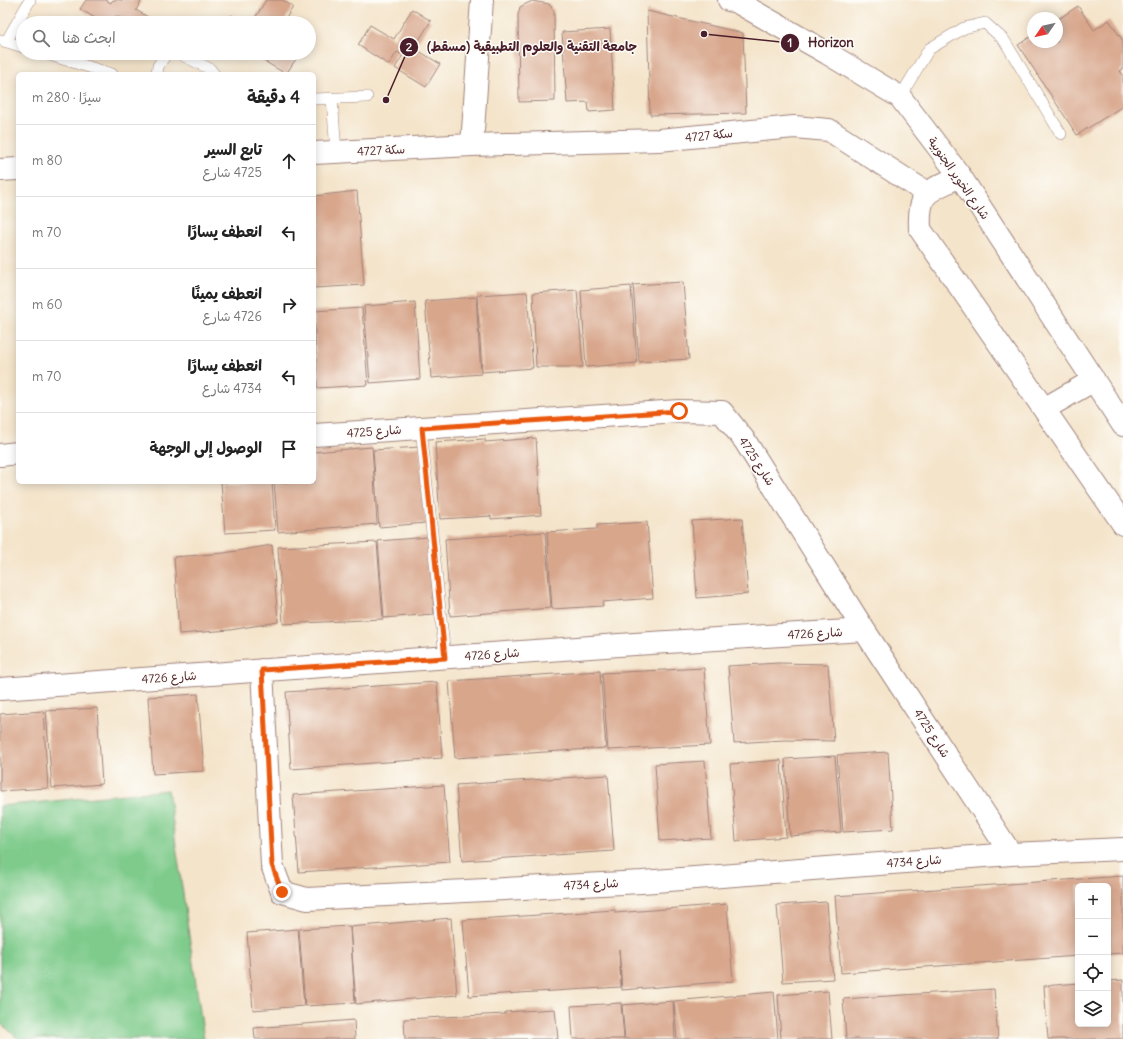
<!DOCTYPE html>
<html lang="ar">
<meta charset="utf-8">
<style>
:root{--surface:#fff;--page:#f2f2f2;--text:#222;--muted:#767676;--line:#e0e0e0}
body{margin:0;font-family:Delius,"Playpen Sans Arabic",sans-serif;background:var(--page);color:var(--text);direction:rtl}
.controls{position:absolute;right:12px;bottom:12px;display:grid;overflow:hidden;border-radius:6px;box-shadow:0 2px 10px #0003}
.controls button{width:36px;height:36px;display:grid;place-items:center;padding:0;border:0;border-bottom:1px solid var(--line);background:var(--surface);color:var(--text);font:20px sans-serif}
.compass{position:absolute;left:1027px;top:12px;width:36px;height:36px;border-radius:50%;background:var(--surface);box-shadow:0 2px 10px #0003;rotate:236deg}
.stop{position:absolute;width:12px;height:12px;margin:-9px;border:3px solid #ea580c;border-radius:50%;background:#fff}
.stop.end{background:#ea580c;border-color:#fff;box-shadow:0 1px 4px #0008}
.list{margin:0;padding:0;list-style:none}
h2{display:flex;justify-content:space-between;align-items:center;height:52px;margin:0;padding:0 16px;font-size:17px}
h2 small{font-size:13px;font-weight:400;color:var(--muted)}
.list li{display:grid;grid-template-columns:26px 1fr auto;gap:12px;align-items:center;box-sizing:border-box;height:72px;padding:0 16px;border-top:1px solid var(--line)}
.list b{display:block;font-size:15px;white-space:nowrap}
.list p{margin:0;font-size:13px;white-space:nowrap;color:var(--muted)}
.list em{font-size:13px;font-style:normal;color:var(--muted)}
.icon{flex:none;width:22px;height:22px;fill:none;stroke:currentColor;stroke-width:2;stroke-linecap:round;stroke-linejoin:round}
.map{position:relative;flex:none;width:1123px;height:1039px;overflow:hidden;direction:ltr}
.search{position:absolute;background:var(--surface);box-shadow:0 2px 10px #0003;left:16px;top:16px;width:300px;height:44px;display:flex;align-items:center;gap:10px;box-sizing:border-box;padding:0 14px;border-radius:22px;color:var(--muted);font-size:15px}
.panel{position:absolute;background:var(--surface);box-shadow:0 2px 10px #0003;left:16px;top:72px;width:300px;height:412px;border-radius:6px;direction:rtl}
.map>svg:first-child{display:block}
.green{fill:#7ecb8b;stroke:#64755b}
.building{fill:#d8a68b}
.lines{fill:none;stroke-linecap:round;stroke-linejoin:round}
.service-casing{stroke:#9f827a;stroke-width:12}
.minor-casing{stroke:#9f827a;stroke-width:24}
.tertiary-casing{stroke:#9f827a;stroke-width:24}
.service{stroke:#fff;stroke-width:11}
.minor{stroke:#fff;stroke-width:22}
.tertiary{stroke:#fff;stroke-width:22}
.route{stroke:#ea580c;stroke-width:5}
.labels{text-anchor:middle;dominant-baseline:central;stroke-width:3;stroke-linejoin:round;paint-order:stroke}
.street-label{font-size:12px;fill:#4a1f2b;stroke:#fdfcf7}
.leader{fill:none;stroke:#4a1f2b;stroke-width:1.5}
.callout-dot{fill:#4a1f2b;stroke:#fdfcf7;stroke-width:1.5}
.mark-label{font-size:12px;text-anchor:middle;font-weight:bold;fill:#fff}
.callout-label{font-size:13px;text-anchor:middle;font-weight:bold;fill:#4a1f2b;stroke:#fdfcf7;stroke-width:3;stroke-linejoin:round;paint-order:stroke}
</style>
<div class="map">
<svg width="1123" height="1039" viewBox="0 0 1123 1039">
<rect width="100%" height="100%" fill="#fdfcf7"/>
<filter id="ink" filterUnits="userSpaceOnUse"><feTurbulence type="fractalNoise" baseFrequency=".025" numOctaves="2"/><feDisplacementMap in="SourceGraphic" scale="8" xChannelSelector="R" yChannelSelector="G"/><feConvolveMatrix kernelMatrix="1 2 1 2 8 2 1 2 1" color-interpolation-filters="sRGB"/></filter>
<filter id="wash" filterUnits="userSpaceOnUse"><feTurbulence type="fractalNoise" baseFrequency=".012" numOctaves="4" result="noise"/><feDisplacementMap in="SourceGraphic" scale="16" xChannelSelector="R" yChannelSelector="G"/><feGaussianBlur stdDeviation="0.9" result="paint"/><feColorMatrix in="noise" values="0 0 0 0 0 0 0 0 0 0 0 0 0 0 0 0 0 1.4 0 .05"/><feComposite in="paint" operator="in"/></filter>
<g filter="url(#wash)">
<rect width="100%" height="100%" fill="#f4e4ca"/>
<path class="green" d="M 168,790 L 204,1039 L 19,1039 L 0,1023 L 0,806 Z"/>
<g id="blocks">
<path class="building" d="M 86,0 L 106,0 L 111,3 L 113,0 L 142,0 L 136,10 L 158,23 L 120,23 L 122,19 L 116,16 L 111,23 L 103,23 L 80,9 Z
M 266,0 L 283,0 L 293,7 L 283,23 L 252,23 Z
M 532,1 L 549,4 L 554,11 L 555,101 L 519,102 L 518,15 L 520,7 Z
M 1078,6 L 1094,30 L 1109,20 L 1123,41 L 1123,69 L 1120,71 L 1123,75 L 1123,106 L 1077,135 L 1018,45 L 1033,35 L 1033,42 L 1057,42 L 1057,20 Z
M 412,9 L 431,21 L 414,48 L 440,64 L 426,87 L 395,68 L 403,55 L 397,52 L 389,65 L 358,45 L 370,25 L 394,39 Z
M 647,11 L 743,33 L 746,113 L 650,115 Z
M 231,15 L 242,23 L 226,23 Z
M 610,29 L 615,110 L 589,112 L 588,102 L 567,103 L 562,32 Z
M 255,53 L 300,53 L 286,74 L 254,55 Z
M 357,191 L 364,285 L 314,288 L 314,196 Z
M 683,282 L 689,359 L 639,362 L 633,285 Z
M 631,286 L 637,363 L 586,367 L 581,290 Z
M 577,290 L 583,367 L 536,367 L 533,293 Z
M 527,292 L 533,368 L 482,372 L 477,295 Z
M 476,297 L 481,374 L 431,378 L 425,301 Z
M 415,302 L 420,379 L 370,383 L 364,306 Z
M 362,308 L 368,385 L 317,388 L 314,311 Z
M 536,438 L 541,515 L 491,519 L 491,516 L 440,519 L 435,442 L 485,439 L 485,442 Z
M 372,447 L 377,524 L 278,532 L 274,482 L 314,482 L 314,452 Z
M 420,447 L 426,523 L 379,527 L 373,450 Z
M 221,482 L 272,482 L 275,530 L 225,533 Z
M 742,518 L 748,594 L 697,598 L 692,521 Z
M 647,522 L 653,598 L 602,602 L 603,606 L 552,609 L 547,532 L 597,529 L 597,525 Z
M 545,532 L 551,608 L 450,616 L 445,539 Z
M 429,537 L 434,614 L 384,618 L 378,541 Z
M 377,542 L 383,619 L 283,624 L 278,547 Z
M 272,545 L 278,622 L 230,630 L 179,634 L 174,557 L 224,553 Z
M 779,663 L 828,664 L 834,741 L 784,740 L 734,743 L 728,666 Z
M 704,668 L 710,745 L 608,750 L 602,673 Z
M 600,671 L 606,748 L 455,758 L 449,681 Z
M 437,682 L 442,758 L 291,769 L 286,692 Z
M 198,694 L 204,771 L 153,774 L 148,697 Z
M 97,708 L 102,784 L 52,788 L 46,711 Z
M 43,711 L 48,788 L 0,791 L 0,714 Z
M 888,752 L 893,829 L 843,832 L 837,755 Z
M 835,756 L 841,832 L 790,836 L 785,759 Z
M 781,760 L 786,837 L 736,841 L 730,764 Z
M 705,761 L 711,838 L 660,841 L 655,764 Z
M 608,775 L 614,851 L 462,861 L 456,785 Z
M 444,785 L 450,862 L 299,872 L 293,795 Z
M 1123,876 L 1123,953 L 1108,954 L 1108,886 L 1078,886 L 1078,956 L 841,973 L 835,896 Z
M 827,902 L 833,979 L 783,982 L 777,905 Z
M 727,904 L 733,981 L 622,990 L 619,949 L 621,987 L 469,996 L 463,920 L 615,910 L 615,913 Z
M 451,918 L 457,995 L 356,1004 L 350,927 Z
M 350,926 L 355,1003 L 305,1006 L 299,929 Z
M 298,929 L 304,1006 L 253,1010 L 247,933 Z
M 1123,980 L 1123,1039 L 1048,1039 L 1044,986 L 1078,983 L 1078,1024 L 1108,1024 L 1108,981 Z
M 994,989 L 998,1039 L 846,1039 L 843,999 Z
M 828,991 L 832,1039 L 781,1039 L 778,995 Z
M 774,992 L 778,1039 L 677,1039 L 674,1001 Z
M 673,1001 L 675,1039 L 625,1039 L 622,1005 Z
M 621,1003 L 624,1039 L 573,1039 L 571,1006 Z
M 555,1009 L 558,1039 L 405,1039 L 404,1019 L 505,1014 L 505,1012 Z
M 354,1020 L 355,1039 L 255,1039 L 254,1028 Z"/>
</g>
</g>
<g filter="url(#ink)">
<use href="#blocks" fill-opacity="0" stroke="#9f827a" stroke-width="1"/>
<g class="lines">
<g class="service-casing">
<path id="service" d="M 1,40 L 23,47
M 6,42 L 30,0
M 43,53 L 112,74
M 178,53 L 210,69 L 214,74
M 157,74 L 158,66 L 167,53
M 900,97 L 929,49 L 964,28 L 985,23 L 1004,40 L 1061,134
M 332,98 L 336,152
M 314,99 L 367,97
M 421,428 L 445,657"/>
</g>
<g class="minor-casing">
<path id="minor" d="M 472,145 L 482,0
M 314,153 L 472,145 L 659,140 L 794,127 L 829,130 L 927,193
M 0,170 L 18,169
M 960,176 C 928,192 918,190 920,229 L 1123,524
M 1044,409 L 1094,380
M 314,435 L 679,411 L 722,412 L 745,441 L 864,630 L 1011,854
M 0,455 L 18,453
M 262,670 L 272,865 L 282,892 L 307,899 L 642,882 L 1011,854 L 1123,849
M 0,689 L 619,645 L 864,630"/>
</g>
<g class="tertiary-casing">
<path id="tertiary" d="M 729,0 L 737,2 L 827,53 L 900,97 L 960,176 L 1123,425"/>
</g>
<use href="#service" class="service"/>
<use href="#minor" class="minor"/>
<use href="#tertiary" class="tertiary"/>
</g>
</g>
<g class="lines" filter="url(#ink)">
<path class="route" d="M 282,892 L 272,865 L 262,670 L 445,658 L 422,428 L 679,411"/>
</g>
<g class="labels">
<g class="street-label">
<text transform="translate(709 135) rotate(-6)">سكة 4727</text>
<text transform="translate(381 150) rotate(-3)">سكة 4727</text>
<text transform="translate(959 178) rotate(55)">شارع الخوير الجنوبية</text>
<text transform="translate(374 431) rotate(-4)">4725 شارع</text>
<text transform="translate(757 461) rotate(57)">4725 شارع</text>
<text transform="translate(815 633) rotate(-3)">4726 شارع</text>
<text transform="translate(492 654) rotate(-4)">4726 شارع</text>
<text transform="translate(169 677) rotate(-4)">4726 شارع</text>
<text transform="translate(932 733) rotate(57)">4725 شارع</text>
<text transform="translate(914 861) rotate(-4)">4734 شارع</text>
<text transform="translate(591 884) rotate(-3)">4734 شارع</text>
</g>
</g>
<path class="leader" d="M704 34L790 43M386 100L409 47"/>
<g class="callout-dot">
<circle cx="704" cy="34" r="4"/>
<circle cx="386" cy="100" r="4"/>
<circle cx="790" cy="43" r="10"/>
<circle cx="409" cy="47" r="10"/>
</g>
<g class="mark-label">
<text x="790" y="47">1</text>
<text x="409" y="51">2</text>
</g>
<g class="callout-label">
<text x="831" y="47">Horizon</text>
<text x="532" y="51">(جامعة التقنية والعلوم التطبيقية (مسقط</text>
</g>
</svg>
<div class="controls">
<button>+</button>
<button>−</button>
<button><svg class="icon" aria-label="locate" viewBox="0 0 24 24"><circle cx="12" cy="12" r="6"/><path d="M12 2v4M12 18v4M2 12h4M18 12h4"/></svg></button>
<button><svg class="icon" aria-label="layers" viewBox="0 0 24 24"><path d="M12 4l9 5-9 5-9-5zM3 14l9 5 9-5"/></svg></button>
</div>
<svg class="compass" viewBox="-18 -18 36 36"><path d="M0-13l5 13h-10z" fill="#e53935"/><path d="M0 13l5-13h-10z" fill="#767676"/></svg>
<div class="stop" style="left:679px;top:411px"></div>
<div class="stop end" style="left:282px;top:892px"></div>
<div class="search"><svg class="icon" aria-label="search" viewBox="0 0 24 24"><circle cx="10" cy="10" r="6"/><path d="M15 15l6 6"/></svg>ابحث هنا</div>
<section class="panel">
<h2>4 دقيقة<small>سيرًا · 280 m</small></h2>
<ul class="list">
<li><svg class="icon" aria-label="ahead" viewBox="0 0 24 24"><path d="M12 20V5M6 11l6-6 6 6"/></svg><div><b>تابع السير</b><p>4725 شارع</p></div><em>80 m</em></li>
<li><svg class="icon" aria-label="left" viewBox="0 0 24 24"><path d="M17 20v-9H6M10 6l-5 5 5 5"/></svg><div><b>انعطف يسارًا</b></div><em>70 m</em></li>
<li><svg class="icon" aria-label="right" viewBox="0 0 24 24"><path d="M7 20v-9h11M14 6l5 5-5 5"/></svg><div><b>انعطف يمينًا</b><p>4726 شارع</p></div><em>60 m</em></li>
<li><svg class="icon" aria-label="left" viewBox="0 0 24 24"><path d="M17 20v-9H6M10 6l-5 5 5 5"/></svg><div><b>انعطف يسارًا</b><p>4734 شارع</p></div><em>70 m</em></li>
<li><svg class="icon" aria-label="arrive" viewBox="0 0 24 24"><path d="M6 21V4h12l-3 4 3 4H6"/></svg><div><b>الوصول إلى الوجهة</b></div></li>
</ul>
</section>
</div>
